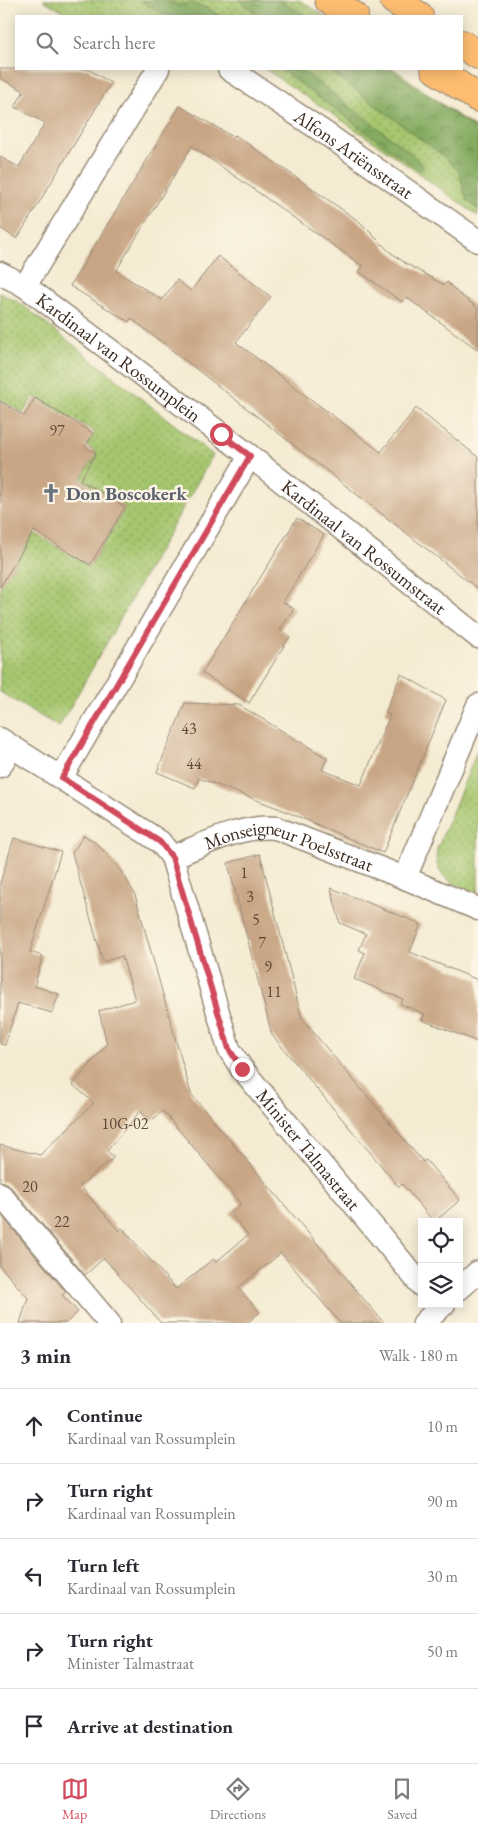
<!DOCTYPE html>
<meta charset="utf-8">
<style>
:root{--surface:#fff;--page:#f2f2f3;--text:#2b2b33;--muted:#7c7c81;--line:#e1e1e2;--accent:#d1495b}
body{margin:0;font-family:"EB Garamond",serif;background:var(--page);color:var(--text)}
.controls{position:absolute;right:15px;bottom:15px;display:grid;overflow:hidden;border-radius:0px;box-shadow:0 2px 12px #0003}
.controls button{width:45px;height:45px;display:grid;place-items:center;padding:0;border:0;border-bottom:1px solid var(--line);background:var(--surface);color:var(--text);font:25px sans-serif}
.stop{position:absolute;width:15px;height:15px;margin:-11px;border:4px solid #d1495b;border-radius:50%;background:#fff}
.stop.end{background:#d1495b;border-color:#fff;box-shadow:0 1px 5px #0008}
.list{margin:0;padding:0;list-style:none}
h2{display:flex;justify-content:space-between;align-items:center;height:65px;margin:0;padding:0 20px;font-size:21px}
h2 small{font-size:16px;font-weight:400;color:var(--muted)}
.list li{display:grid;grid-template-columns:32px 1fr auto;gap:15px;align-items:center;box-sizing:border-box;height:75px;padding:0 20px;border-top:1px solid var(--line)}
.list b{display:block;font-size:19px;white-space:nowrap}
.list p{margin:0;font-size:16px;white-space:nowrap;color:var(--muted)}
.list em{font-size:16px;font-style:normal;color:var(--muted)}
.icon{flex:none;width:28px;height:28px;fill:none;stroke:currentColor;stroke-width:2;stroke-linecap:round;stroke-linejoin:round}
.map{position:relative;flex:none;width:478px;height:1323px;overflow:hidden}
.search{position:absolute;background:var(--surface);box-shadow:0 2px 12px #0003;left:15px;right:15px;top:15px;height:55px;display:flex;align-items:center;gap:12px;box-sizing:border-box;padding:0 18px;border-radius:0px;color:var(--muted);font-size:19px}
.sheet{height:440px;background:var(--surface)}
nav{display:flex;justify-content:space-around;align-items:center;box-sizing:border-box;height:70px;border-top:1px solid var(--line);background:var(--surface);font-size:14px;color:var(--muted)}
nav a{display:grid;justify-items:center;gap:2px}
nav .on{color:var(--accent)}
.map>svg:first-child{display:block}
.grass{fill:url(#grass-dots);stroke:#707846}
.forest{fill:url(#forest-crowns);stroke:#606a40}
.building{fill:#c8a584;fill-rule:evenodd}
.lines{fill:none;stroke-linecap:round;stroke-linejoin:round}
.street-casing{stroke:#988a78;stroke-width:25}
.primary-casing{stroke:#988a78;stroke-width:30}
.street{stroke:#fff;stroke-width:22}
.primary{stroke:#fdbc70;stroke-width:28}
.route{stroke:#d1495b;stroke-width:6}
.labels{text-anchor:middle;dominant-baseline:central;stroke-width:5;stroke-linejoin:round;paint-order:stroke}
.number-label{font-size:16px;fill:#5e4938}
.street-label{font-size:19px;fill:#3b2a1e;stroke:#fcf5e5}
.worship-label{font-size:19px;font-weight:bold;fill:#5b616d;stroke:#fcf5e5;text-anchor:start}
</style>
<div class="map">
<svg width="478" height="1323" viewBox="0 0 478 1323">
<defs>
<pattern id="grass-dots" width="8" height="8" patternUnits="userSpaceOnUse" patternTransform="scale(1.25)"><rect width="8" height="8" fill="#a5c66e"/><path d="M2 2h.1M6 6h.1" fill="none" stroke="#88a15a" stroke-width="1.8" stroke-linecap="round"/></pattern>
<pattern id="forest-crowns" width="20" height="18" patternUnits="userSpaceOnUse" patternTransform="scale(1.25)"><rect width="20" height="18" fill="#84ab61"/><path d="M2 6a3 3 0 1 1 6 0M12 15a3 3 0 1 1 6 0" fill="none" stroke="#6d8b4f"/></pattern>
</defs>
<rect width="100%" height="100%" fill="#fcf5e5"/>
<filter id="ink" filterUnits="userSpaceOnUse"><feTurbulence type="fractalNoise" baseFrequency=".02" numOctaves="2"/><feDisplacementMap in="SourceGraphic" scale="10" xChannelSelector="R" yChannelSelector="G"/><feConvolveMatrix kernelMatrix="1 2 1 2 8 2 1 2 1" color-interpolation-filters="sRGB"/></filter>
<filter id="wash" filterUnits="userSpaceOnUse"><feTurbulence type="fractalNoise" baseFrequency=".0096" numOctaves="4" result="noise"/><feDisplacementMap in="SourceGraphic" scale="20" xChannelSelector="R" yChannelSelector="G"/><feGaussianBlur stdDeviation="1.12" result="paint"/><feColorMatrix in="noise" values="0 0 0 0 0 0 0 0 0 0 0 0 0 0 0 0 0 1.4 0 .05"/><feComposite in="paint" operator="in"/></filter>
<g filter="url(#wash)">
<rect width="100%" height="100%" fill="#f4ebd2"/>
<path class="grass" d="M 43,0 L 299,0 L 325,16 L 71,16 Z
M 265,69 L 394,69 L 478,130 L 478,216 L 383,148 Z
M 0,293 L 20,303 L 213,455 L 59,727 L 0,692 L 0,566 L 10,572 L 34,533 L 90,566 L 126,507 L 81,479 L 97,453 L 87,446 L 95,432 L 34,396 L 23,413 L 0,399 Z
M 478,749 L 478,893 C 455,883 432,880 437,849 Z"/>
<path class="forest" d="M 140,0 L 160,0 L 181,5 L 192,3 L 209,9 L 220,16 L 166,16 Z
M 239,0 L 280,0 L 306,16 L 259,16 Z
M 280,69 L 302,70 L 412,154 L 424,167 L 420,171 Z
M 328,69 L 390,69 L 478,131 L 478,209 L 467,201 L 459,172 L 442,155 Z"/>
<g id="blocks">
<path class="building" d="M 0,69 L 88,69 L 111,83 L 17,239 L 0,228 L 0,157 L 19,167 L 45,123 L 15,107 L 24,91 L 0,78 Z
M 180,106 L 233,137 L 235,135 L 360,222 L 390,252 L 405,263 L 444,285 L 447,282 L 458,293 L 478,308 L 478,350 L 406,297 L 402,302 L 381,287 L 359,272 L 363,266 L 192,146 L 116,271 L 162,300 L 177,280 L 191,291 L 218,256 L 271,297 L 236,342 L 268,367 L 381,452 L 416,408 L 478,457 L 478,589 L 131,318 L 129,322 L 70,286 Z
M 35,398 L 93,433 L 85,447 L 96,453 L 80,480 L 125,507 L 90,565 L 34,531 L 0,587 L 0,401 L 24,416 Z
M 297,518 L 324,535 L 283,602 L 294,609 L 280,630 L 290,636 L 249,703 L 202,673 Z
M 401,674 L 446,700 L 383,853 L 283,810 L 199,778 L 195,788 L 157,772 L 185,703 L 239,705 L 327,758 L 322,770 L 361,785 L 390,715 L 385,713 Z
M 84,835 L 97,844 L 110,857 L 126,878 L 135,895 L 191,1094 L 384,1323 L 340,1323 L 281,1253 L 238,1288 L 260,1312 L 247,1323 L 161,1323 L 104,1258 L 85,1275 L 10,1186 L 5,1182 L 0,1181 L 0,1145 L 40,1155 L 94,1103 L 73,1085 L 107,1044 L 99,1011 L 135,1000 L 122,956 L 103,962 L 72,853 ZM 140,1111 L 151,1121 L 163,1111 L 241,1204 L 230,1213 L 248,1235 L 216,1262 L 213,1259 L 176,1289 L 122,1228 L 119,1231 L 80,1186 L 114,1157 L 107,1151 Z
M 14,838 L 61,852 L 30,952 L 43,956 L 34,986 L 59,994 L 52,1013 L 18,1003 L 5,1045 L 0,1044 L 0,883 Z
M 260,854 L 302,1019 L 423,1162 L 426,1160 L 460,1200 L 434,1222 L 402,1184 L 399,1187 L 272,1035 L 228,863 Z
M 331,888 L 421,924 L 410,952 L 478,980 L 478,1042 L 422,1020 L 425,1014 L 400,1004 L 403,999 L 354,979 L 365,953 L 359,950 L 366,934 L 340,923 Z
M 0,1214 L 66,1292 L 62,1295 L 78,1312 L 66,1323 L 20,1323 L 28,1298 L 0,1266 Z"/>
</g>
</g>
<g filter="url(#ink)">
<use href="#blocks" fill-opacity="0" stroke="#988a78" stroke-width="1"/>
<g class="lines">
<g class="street-casing">
<g id="street">
<path id="s1" d="M 229,69 L 328,135 L 478,241"/>
<path id="s2" d="M 0,273 L 25,286 L 250,456 L 478,637"/>
<path d="M 25,286 L 158,69"/>
<path d="M 478,705 L 405,878 L 478,909"/>
<path id="s3" d="M 0,739 L 145,832 L 160,842 L 172,857 L 229,1049 L 242,1069 L 422,1286"/>
<path d="M 0,766 L 12,747"/>
<path d="M 61,778 L 250,456"/>
<path id="s4" d="M 172,857 C 203,845 243,824 276,828 L 405,878"/>
<path d="M 0,1194 L 109,1323"/>
<path d="M 459,1289 L 478,1272"/>
<path d="M 424,1323 L 444,1304"/>
</g>
</g>
<g class="primary-casing">
<path id="primary" d="M 329,0 L 354,16
M 394,0 L 419,16
M 462,44 L 478,55
M 435,69 L 478,98"/>
</g>
<use href="#street" class="street"/>
<use href="#primary" class="primary"/>
</g>
</g>
<g class="lines" filter="url(#ink)">
<path class="route" d="M 221,434 L 250,456 L 62,778 L 160,842 L 172,857 L 229,1049 L 242,1069"/>
</g>
<defs>
<g id="church-bare" transform="scale(1.5)"><path d="M-1.2-6h2.4v3.5h3.3v2.4h-3.3V6h-2.4V-.1h-3.3v-2.4h3.3Z" fill="#6b7280" stroke="#fcf5e5" stroke-width="2.5" paint-order="stroke"/></g>
</defs>
<g fill-rule="evenodd">
<use href="#church-bare" x="51" y="493"/>
</g>
<g class="labels">
<g class="number-label">
<text x="57" y="430">97</text>
<text x="189" y="728">43</text>
<text x="194" y="763">44</text>
<text x="244" y="872">1</text>
<text x="250" y="896">3</text>
<text x="256" y="919">5</text>
<text x="262" y="942">7</text>
<text x="268" y="966">9</text>
<text x="274" y="991">11</text>
<text x="125" y="1123">10G-02</text>
<text x="30" y="1186">20</text>
<text x="62" y="1221">22</text>
</g>
<g class="street-label">
<text stroke="none"><textPath href="#s1" startOffset="151">Alfons Ariënsstraat</textPath></text>
<text stroke="none"><textPath href="#s2" startOffset="146">Kardinaal van Rossumplein</textPath></text>
<text stroke="none"><textPath href="#s2" startOffset="456">Kardinaal van Rossumstraat</textPath></text>
<text stroke="none"><textPath href="#s4" startOffset="124">Monseigneur Poelsstraat</textPath></text>
<text stroke="none"><textPath href="#s3" startOffset="538">Minister Talmastraat</textPath></text>
</g>
<g class="worship-label">
<text x="66" y="493">Don Boscokerk</text>
</g>
</g>
</svg>
<div class="controls">
<button><svg class="icon" aria-label="locate" viewBox="0 0 24 24"><circle cx="12" cy="12" r="6"/><path d="M12 2v4M12 18v4M2 12h4M18 12h4"/></svg></button>
<button><svg class="icon" aria-label="layers" viewBox="0 0 24 24"><path d="M12 4l9 5-9 5-9-5zM3 14l9 5 9-5"/></svg></button>
</div>
<div class="stop" style="left:221px;top:434px"></div>
<div class="stop end" style="left:242px;top:1069px"></div>
<div class="search"><svg class="icon" aria-label="search" viewBox="0 0 24 24"><circle cx="10" cy="10" r="6"/><path d="M15 15l6 6"/></svg>Search here</div>
</div>
<section class="sheet">
<h2>3 min<small>Walk · 180 m</small></h2>
<ul class="list">
<li><svg class="icon" aria-label="ahead" viewBox="0 0 24 24"><path d="M12 20V5M6 11l6-6 6 6"/></svg><div><b>Continue</b><p>Kardinaal van Rossumplein</p></div><em>10 m</em></li>
<li><svg class="icon" aria-label="right" viewBox="0 0 24 24"><path d="M7 20v-9h11M14 6l5 5-5 5"/></svg><div><b>Turn right</b><p>Kardinaal van Rossumplein</p></div><em>90 m</em></li>
<li><svg class="icon" aria-label="left" viewBox="0 0 24 24"><path d="M17 20v-9H6M10 6l-5 5 5 5"/></svg><div><b>Turn left</b><p>Kardinaal van Rossumplein</p></div><em>30 m</em></li>
<li><svg class="icon" aria-label="right" viewBox="0 0 24 24"><path d="M7 20v-9h11M14 6l5 5-5 5"/></svg><div><b>Turn right</b><p>Minister Talmastraat</p></div><em>50 m</em></li>
<li><svg class="icon" aria-label="arrive" viewBox="0 0 24 24"><path d="M6 21V4h12l-3 4 3 4H6"/></svg><div><b>Arrive at destination</b></div></li>
</ul>
</section>
<nav>
<a class="on"><svg class="icon" aria-label="map" viewBox="0 0 24 24"><path d="M3 6l6-2 6 2 6-2v14l-6 2-6-2-6 2zM9 4v14M15 6v14"/></svg>Map</a>
<a><svg class="icon" aria-label="directions" viewBox="0 0 24 24"><path d="M12 3l9 9-9 9-9-9zM9 14v-3h6M13 9l2 2-2 2"/></svg>Directions</a>
<a><svg class="icon" aria-label="saved" viewBox="0 0 24 24"><path d="M7 4h10v16l-5-4-5 4z"/></svg>Saved</a>
</nav>
